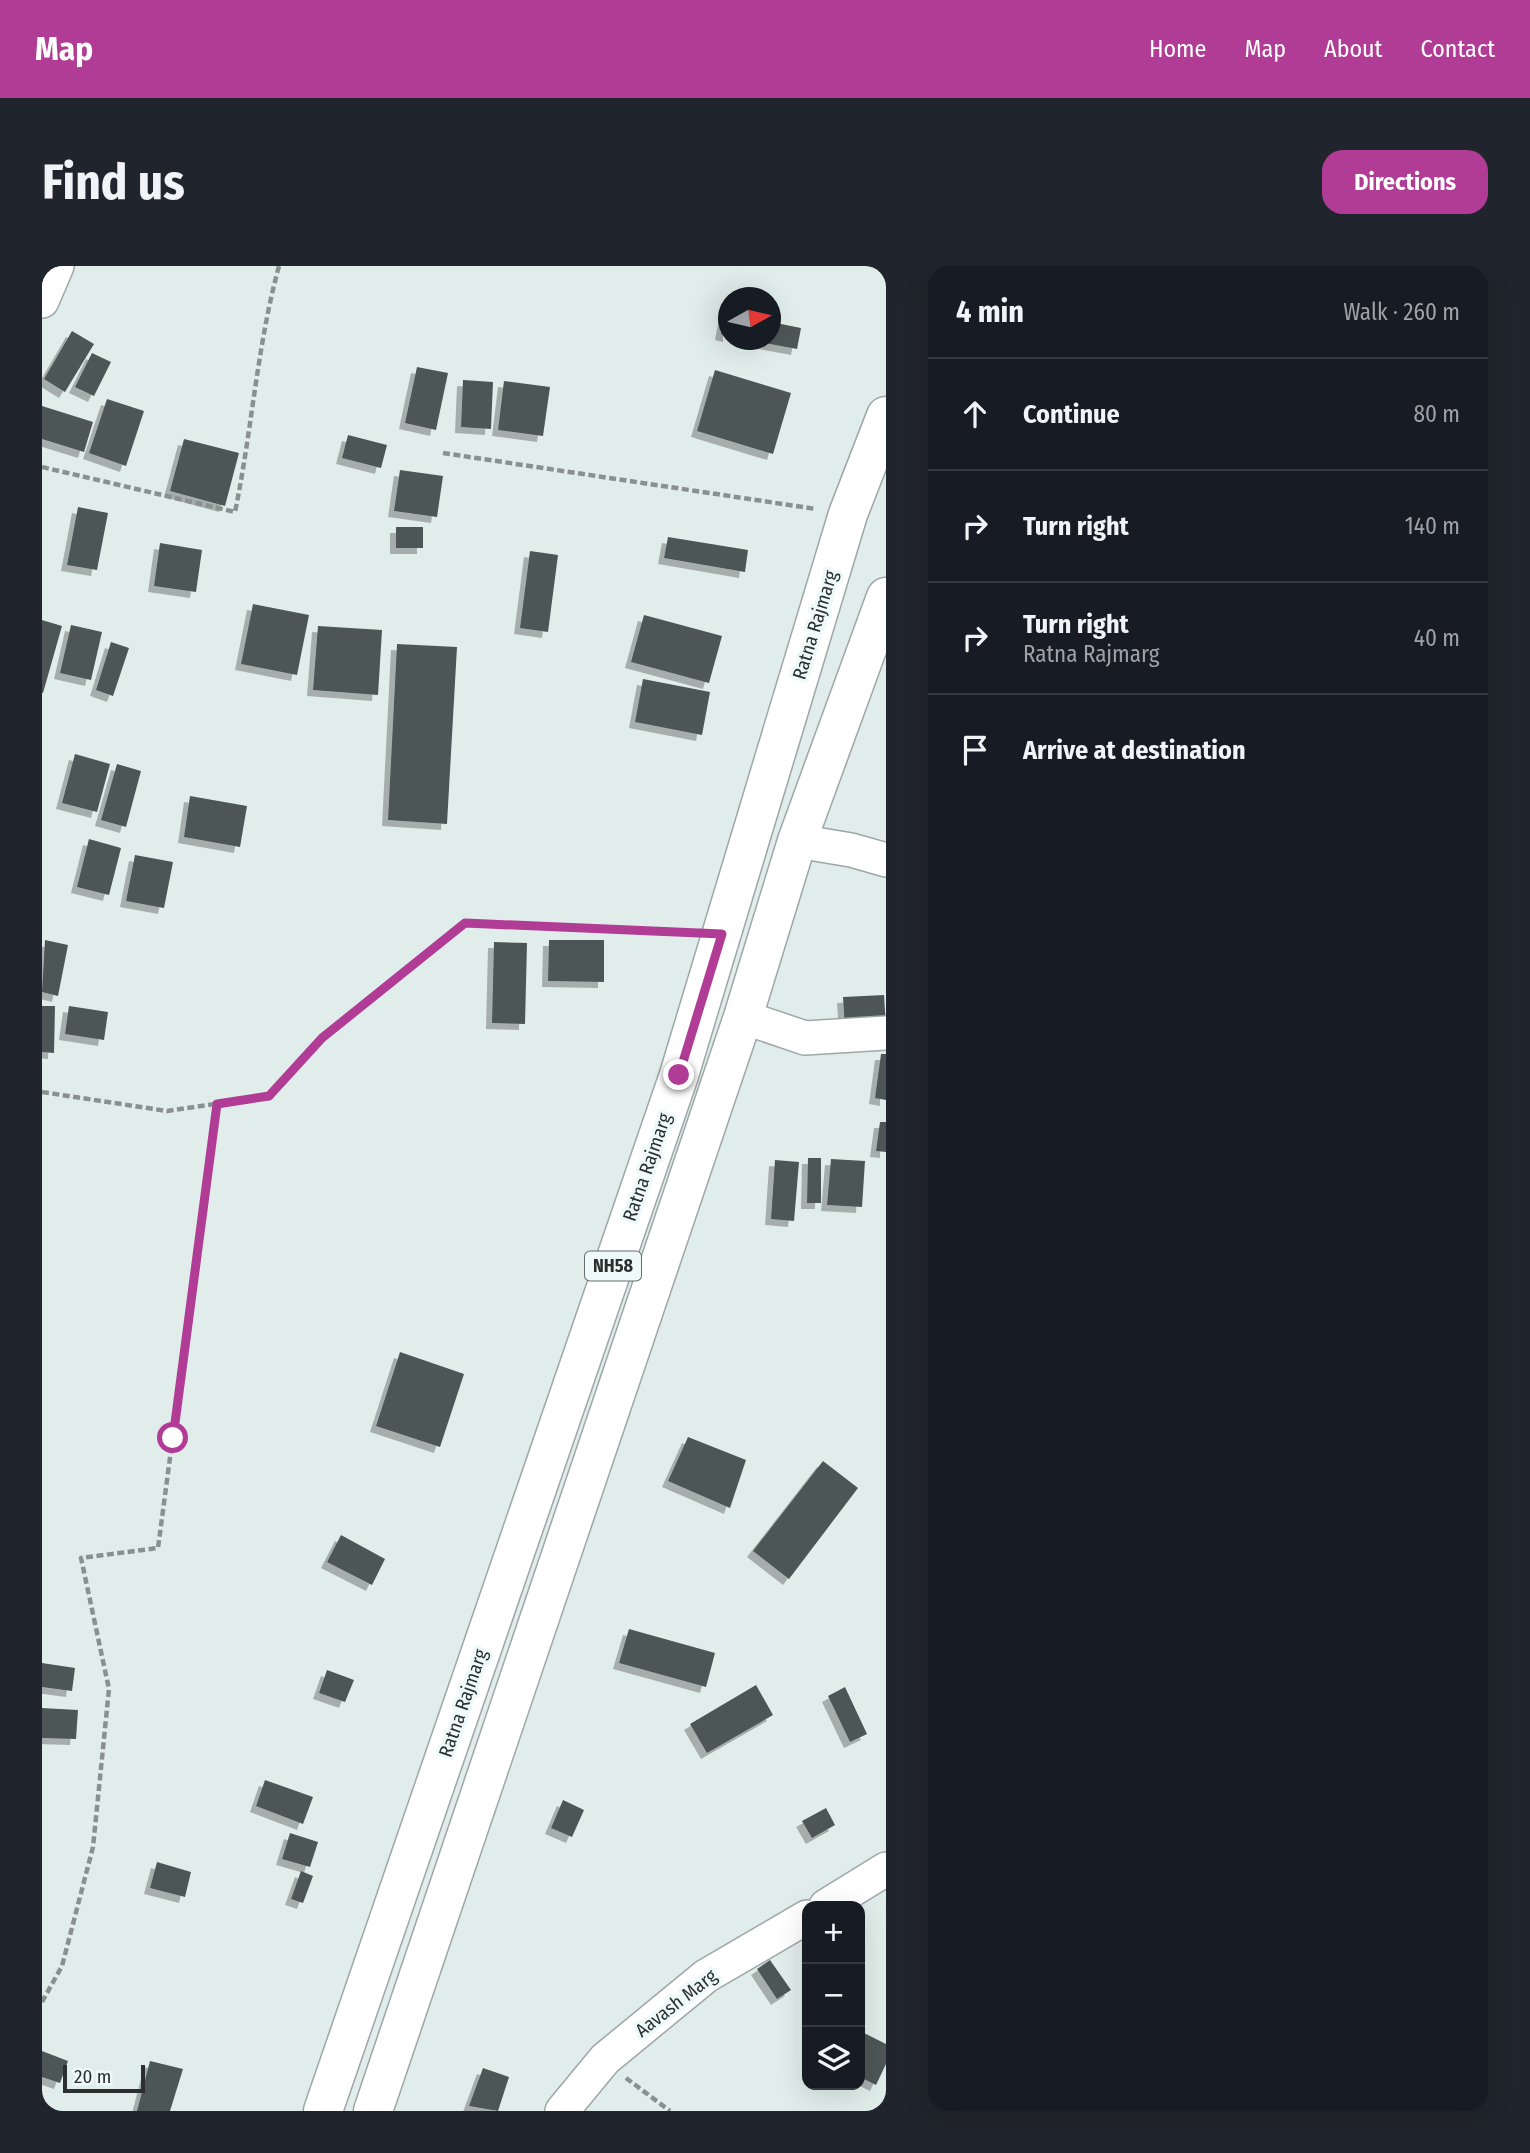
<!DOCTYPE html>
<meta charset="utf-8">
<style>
:root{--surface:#171b24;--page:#20242c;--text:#f1f3f6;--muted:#9ea1a6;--line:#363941;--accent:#b03c95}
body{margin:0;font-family:"Fira Sans Condensed",sans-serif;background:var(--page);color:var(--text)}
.controls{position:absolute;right:21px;bottom:21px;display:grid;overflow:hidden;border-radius:14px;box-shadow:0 7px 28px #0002}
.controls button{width:63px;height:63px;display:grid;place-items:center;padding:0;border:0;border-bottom:2px solid var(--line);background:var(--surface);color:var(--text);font:35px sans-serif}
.compass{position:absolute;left:676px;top:21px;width:63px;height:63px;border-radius:50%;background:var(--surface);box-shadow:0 7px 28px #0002;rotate:82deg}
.scale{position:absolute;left:21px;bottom:18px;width:82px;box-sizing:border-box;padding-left:7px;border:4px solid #2b302f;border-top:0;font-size:19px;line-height:24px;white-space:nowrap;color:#2b302f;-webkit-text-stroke:5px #eefaf9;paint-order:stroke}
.stop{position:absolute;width:21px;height:21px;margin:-16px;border:5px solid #b03c95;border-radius:50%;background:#fff}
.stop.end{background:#b03c95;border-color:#fff;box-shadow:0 2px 7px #0008}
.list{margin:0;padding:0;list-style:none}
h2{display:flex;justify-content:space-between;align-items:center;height:91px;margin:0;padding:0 28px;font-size:30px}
h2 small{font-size:23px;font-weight:400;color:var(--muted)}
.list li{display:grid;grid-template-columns:46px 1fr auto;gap:21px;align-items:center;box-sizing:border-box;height:112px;padding:0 28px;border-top:2px solid var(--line)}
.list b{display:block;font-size:26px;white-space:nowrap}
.list p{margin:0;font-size:23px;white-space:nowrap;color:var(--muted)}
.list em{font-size:23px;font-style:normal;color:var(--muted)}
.icon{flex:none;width:38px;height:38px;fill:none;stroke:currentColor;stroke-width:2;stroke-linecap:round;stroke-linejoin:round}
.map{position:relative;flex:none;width:844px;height:1845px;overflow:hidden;border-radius:21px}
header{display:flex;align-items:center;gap:42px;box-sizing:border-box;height:98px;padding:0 35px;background:var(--accent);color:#fff}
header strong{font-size:33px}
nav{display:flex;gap:38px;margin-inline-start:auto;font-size:24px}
.intro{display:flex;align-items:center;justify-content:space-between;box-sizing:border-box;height:168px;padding:0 42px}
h1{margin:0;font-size:49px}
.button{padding:18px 32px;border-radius:21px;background:var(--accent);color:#fff;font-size:24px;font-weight:700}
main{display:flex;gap:42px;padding:0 42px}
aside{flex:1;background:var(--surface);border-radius:21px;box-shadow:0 7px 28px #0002}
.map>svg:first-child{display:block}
.building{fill:#4d5756;filter:url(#shadow)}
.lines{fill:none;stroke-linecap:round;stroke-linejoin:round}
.street-casing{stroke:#9ca7a6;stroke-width:36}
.primary-casing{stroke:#9ca7a6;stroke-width:41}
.path{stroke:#88918f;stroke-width:4.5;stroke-dasharray:7 3.5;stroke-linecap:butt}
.street{stroke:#fff;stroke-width:33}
.primary{stroke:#fff;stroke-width:38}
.route{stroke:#b03c95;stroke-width:9}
.labels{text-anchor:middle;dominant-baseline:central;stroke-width:7;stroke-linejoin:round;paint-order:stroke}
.shield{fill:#eefaf9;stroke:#666d6c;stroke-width:2}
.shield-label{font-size:18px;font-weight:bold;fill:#2b302f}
.street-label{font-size:19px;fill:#2b302f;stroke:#eefaf9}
</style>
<header>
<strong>Map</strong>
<nav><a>Home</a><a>Map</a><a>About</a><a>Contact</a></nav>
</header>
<div class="intro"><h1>Find us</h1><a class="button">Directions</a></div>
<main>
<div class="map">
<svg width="844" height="1845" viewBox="0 0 844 1845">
<defs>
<filter id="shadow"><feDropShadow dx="-6" dy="6" stdDeviation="0" flood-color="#0004"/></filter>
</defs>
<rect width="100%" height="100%" fill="#e1edeb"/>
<path class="building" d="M 683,47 L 687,48 L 687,70 L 679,68 Z
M 729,56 L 759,62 L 755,83 L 712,75 L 729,74 Z
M 30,65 L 52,78 L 23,126 L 2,113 Z
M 50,87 L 69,96 L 52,130 L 33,121 Z
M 375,101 L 406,107 L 394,164 L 363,157 Z
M 673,104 L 749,127 L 731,188 L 655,165 Z
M 421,114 L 451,116 L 449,163 L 419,161 Z
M 462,115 L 508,121 L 501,170 L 456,164 Z
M 65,133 L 102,145 L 84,200 L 47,187 Z
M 0,140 L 51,156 L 42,186 L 0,173 Z
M 306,169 L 345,179 L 339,202 L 300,192 Z
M 142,173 L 197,187 L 183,240 L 128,225 Z
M 358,204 L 401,210 L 395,251 L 352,245 Z
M 36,241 L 66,247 L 55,304 L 25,299 Z
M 354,261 L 381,261 L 381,282 L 354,282 Z
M 626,271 L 706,284 L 703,306 L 622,292 Z
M 118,277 L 160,284 L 154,326 L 112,320 Z
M 488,285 L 516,289 L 506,366 L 478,362 Z
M 211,338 L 267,349 L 255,409 L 199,398 Z
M 602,349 L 680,370 L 667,417 L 589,396 Z
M 0,354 L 20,360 L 1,427 L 0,427 Z
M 29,359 L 60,366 L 49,414 L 18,407 Z
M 276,360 L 340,364 L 336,429 L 271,424 Z
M 69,376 L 87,382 L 71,430 L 54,424 Z
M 355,378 L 415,381 L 405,558 L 346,554 Z
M 601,413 L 668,426 L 660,469 L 593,456 Z
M 33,488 L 68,498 L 55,546 L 20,537 Z
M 75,498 L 99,505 L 84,561 L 59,554 Z
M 148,530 L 205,540 L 198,581 L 142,571 Z
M 47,573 L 79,582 L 67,629 L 35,621 Z
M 93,589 L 131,596 L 122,642 L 84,635 Z
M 3,674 L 26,679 L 16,730 L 0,726 Z
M 507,674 L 562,674 L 562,716 L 506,715 Z
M 452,676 L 485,677 L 483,758 L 450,757 Z
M 842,729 L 844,761 L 803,763 L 801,731 Z
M 0,740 L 13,740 L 12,787 L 0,786 Z
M 27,740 L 66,746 L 62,774 L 23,768 Z
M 839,788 L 844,788 L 844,834 L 833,832 Z
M 838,856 L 844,856 L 844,886 L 834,885 Z
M 766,892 L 779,892 L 779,937 L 765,937 Z
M 789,893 L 823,895 L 820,941 L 785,939 Z
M 733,894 L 757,896 L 752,955 L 729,953 Z
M 358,1086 L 422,1108 L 398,1181 L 334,1160 Z
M 646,1171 L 704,1194 L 688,1242 L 626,1215 Z
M 781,1195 L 816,1222 L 747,1313 L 711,1285 Z
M 299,1269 L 343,1293 L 330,1319 L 285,1296 Z
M 587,1363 L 673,1387 L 664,1421 L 577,1397 Z
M 0,1397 L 33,1402 L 30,1425 L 0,1421 Z
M 285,1404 L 312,1414 L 303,1436 L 277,1427 Z
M 714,1419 L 731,1449 L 665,1487 L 648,1458 Z
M 803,1421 L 825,1468 L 808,1476 L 786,1430 Z
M 0,1442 L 36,1444 L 34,1473 L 0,1472 Z
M 223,1514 L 271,1531 L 261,1558 L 214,1540 Z
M 521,1534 L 542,1544 L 530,1571 L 509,1562 Z
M 784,1542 L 793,1559 L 770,1572 L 760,1555 Z
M 248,1567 L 276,1576 L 268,1601 L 240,1593 Z
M 115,1596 L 149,1606 L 143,1631 L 108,1622 Z
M 259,1605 L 271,1610 L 261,1637 L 249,1633 Z
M 728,1694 L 749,1724 L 735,1733 L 715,1703 Z
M 818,1765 L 844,1778 L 844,1798 L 834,1819 L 818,1811 Z
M 0,1785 L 26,1795 L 18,1817 L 0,1811 Z
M 108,1795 L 141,1803 L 128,1845 L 95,1845 Z
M 441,1802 L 467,1811 L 456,1845 L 427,1840 Z"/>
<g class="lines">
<g class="street-casing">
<path id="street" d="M 0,35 L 15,0
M 755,575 L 809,584 L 844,594
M 701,751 L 763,772 L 844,767
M 784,1640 L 844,1603
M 520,1845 L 563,1793 L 664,1710 L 765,1651"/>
</g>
<g class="primary-casing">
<path id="primary" d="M 281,1845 L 637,809 L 806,248 L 844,150
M 331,1845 L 701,751 L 755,575 L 844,331"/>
</g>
<path class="path" d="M 401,187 L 774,243
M 0,201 L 193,246 C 210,164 215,80 237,0
M 0,826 L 125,845 L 227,830 L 280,772 L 423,657 L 647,666
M 0,1736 L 20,1700 L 51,1581 L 67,1423 L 39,1292 L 116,1282 L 175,838
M 584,1812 L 628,1845"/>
<use href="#street" class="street"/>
<use href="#primary" class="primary"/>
</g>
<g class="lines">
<path class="route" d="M 131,1172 L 175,838 L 227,830 L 280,772 L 423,657 L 680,668 L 637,809"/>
</g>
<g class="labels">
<rect class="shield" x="543" y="985.5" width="56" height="29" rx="5"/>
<g class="shield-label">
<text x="571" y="1000">NH58</text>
</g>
<g class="street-label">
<text transform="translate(773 359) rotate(-73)">Ratna Rajmarg</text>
<text transform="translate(605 901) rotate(-71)">Ratna Rajmarg</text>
<text transform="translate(421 1437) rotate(-71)">Ratna Rajmarg</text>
<text transform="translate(634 1737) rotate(-38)">Aavash Marg</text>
</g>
</g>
</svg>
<div class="controls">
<button>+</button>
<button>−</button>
<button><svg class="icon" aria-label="layers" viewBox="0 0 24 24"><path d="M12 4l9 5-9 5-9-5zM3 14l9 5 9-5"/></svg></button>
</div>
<svg class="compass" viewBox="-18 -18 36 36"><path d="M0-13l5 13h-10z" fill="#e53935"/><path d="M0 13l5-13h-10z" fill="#9ea1a6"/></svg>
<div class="scale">20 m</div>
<div class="stop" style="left:131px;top:1172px"></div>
<div class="stop end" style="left:637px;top:809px"></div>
</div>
<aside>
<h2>4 min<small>Walk · 260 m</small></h2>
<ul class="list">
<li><svg class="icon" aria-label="ahead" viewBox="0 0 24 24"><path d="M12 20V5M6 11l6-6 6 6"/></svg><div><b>Continue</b></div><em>80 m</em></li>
<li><svg class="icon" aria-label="right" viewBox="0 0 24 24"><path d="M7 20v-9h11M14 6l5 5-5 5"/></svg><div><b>Turn right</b></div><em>140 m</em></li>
<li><svg class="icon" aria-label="right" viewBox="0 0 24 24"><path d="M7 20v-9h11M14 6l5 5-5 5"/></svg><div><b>Turn right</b><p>Ratna Rajmarg</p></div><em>40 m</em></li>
<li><svg class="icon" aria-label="arrive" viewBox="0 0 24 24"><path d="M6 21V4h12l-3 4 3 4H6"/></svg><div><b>Arrive at destination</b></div></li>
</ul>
</aside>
</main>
